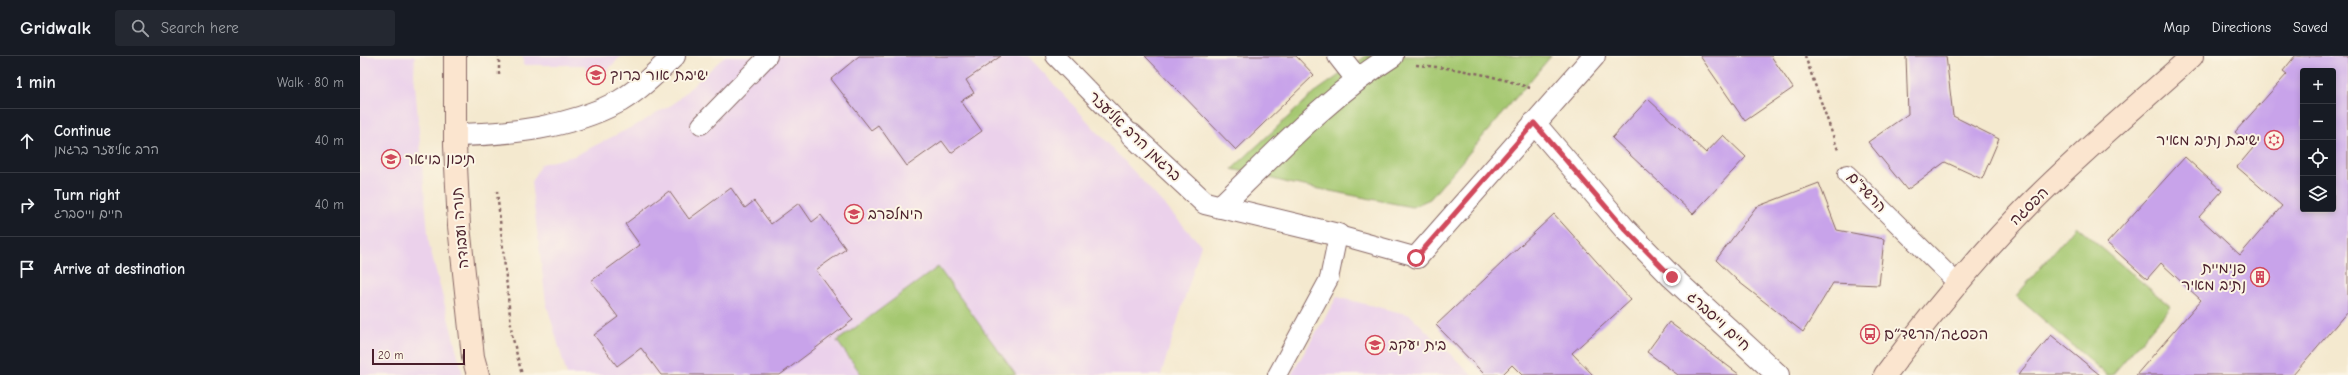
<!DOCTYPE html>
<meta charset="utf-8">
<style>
:root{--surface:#171b24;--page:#242831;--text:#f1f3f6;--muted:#9ea1a6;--line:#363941}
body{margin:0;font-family:"Comic Neue","Playpen Sans Hebrew",sans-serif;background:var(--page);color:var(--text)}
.controls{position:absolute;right:12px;top:12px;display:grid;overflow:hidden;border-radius:4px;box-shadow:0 2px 6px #0003}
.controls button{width:36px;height:36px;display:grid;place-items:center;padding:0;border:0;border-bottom:1px solid var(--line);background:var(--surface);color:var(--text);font:20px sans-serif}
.scale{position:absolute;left:12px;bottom:10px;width:93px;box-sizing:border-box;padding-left:4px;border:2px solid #4a1f2b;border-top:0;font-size:11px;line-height:14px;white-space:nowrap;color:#4a1f2b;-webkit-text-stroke:3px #fcf5e5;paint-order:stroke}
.stop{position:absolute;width:12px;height:12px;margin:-9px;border:3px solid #d1495b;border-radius:50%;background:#fff}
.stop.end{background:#d1495b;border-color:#fff;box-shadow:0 1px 4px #0008}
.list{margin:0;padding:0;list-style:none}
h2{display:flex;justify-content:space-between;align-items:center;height:52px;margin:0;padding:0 16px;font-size:17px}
h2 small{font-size:13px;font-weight:400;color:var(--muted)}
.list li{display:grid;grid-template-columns:26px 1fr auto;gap:12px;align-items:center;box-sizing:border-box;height:64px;padding:0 16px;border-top:1px solid var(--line)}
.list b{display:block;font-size:15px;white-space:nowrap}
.list p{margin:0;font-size:13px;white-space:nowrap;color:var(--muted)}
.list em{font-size:13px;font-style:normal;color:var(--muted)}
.icon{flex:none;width:22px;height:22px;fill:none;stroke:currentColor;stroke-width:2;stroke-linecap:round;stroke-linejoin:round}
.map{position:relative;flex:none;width:1988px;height:319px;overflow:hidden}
header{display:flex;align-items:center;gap:24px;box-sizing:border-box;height:56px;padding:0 20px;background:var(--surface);border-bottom:1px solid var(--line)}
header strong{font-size:19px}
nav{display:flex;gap:22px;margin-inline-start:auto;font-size:14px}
.search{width:280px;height:36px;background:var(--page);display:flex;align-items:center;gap:10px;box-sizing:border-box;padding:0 14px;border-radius:4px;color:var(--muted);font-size:15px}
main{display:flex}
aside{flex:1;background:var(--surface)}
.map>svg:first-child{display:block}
.built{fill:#ebd1eb}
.green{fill:#a5c871;stroke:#78744e}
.building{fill:#c8a3ea;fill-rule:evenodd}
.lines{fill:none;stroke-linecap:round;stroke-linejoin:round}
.lane-casing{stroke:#866664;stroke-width:20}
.street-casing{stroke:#866664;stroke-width:24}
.secondary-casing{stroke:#866664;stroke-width:24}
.path{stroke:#866664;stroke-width:2.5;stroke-dasharray:3 3;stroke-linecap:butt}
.lane{stroke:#fff;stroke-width:18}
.street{stroke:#fff;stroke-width:22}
.secondary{stroke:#fbe5cf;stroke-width:22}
.route{stroke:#d1495b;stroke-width:5}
.labels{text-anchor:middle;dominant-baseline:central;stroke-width:4;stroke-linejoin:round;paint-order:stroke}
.poi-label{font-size:15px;fill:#4a1f2b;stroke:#fcf5e5;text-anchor:start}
.street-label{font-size:15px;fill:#4a1f2b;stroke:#fcf5e5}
</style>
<header>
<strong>Gridwalk</strong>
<div class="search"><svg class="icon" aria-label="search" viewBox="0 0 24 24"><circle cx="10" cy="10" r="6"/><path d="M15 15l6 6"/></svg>Search here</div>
<nav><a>Map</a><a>Directions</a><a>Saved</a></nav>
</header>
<main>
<aside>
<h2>1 min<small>Walk · 80 m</small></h2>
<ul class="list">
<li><svg class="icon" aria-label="ahead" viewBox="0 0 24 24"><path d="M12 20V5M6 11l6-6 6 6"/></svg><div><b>Continue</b><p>הרב אליעזר ברגמן</p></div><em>40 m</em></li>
<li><svg class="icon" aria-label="right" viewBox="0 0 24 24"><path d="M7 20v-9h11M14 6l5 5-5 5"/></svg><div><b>Turn right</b><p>חיים וייסברג</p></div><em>40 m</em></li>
<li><svg class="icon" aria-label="arrive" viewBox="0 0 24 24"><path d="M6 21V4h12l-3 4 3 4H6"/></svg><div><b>Arrive at destination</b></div></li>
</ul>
</aside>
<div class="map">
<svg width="1988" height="319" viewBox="0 0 1988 319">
<rect width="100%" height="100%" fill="#fcf5e5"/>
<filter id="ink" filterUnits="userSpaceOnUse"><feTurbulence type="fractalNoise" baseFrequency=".025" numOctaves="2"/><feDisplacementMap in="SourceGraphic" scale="8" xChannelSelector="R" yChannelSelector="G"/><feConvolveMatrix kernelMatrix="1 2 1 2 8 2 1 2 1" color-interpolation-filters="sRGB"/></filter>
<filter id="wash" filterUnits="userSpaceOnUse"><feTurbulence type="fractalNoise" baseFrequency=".012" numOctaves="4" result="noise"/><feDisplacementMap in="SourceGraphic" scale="16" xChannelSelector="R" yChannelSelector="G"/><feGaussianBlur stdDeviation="0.9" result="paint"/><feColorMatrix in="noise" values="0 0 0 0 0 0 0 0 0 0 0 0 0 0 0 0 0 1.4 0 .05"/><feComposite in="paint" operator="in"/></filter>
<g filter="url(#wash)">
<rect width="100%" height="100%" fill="#f4e9cf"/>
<path class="built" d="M 0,0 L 55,0 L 54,18 L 69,188 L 103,319 L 0,319 Z
M 163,0 L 261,0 L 233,29 L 224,9 L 163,9 Z
M 365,0 L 668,0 L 841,189 L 801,319 L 207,319 L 186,246 L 171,126 L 181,108 L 214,100 L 278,68 L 313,48 Z
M 977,241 L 1050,259 L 1112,319 L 931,319 Z"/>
<path class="green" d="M 1006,0 L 1191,0 L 1070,143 L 1052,151 L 929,127 L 872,113 L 954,37 Z
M 1716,170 L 1811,251 L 1752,319 L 1747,319 L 1656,240 Z
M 578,211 L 656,319 L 502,319 L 477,285 Z"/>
<g id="blocks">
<path class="building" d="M 499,0 L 641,0 L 606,24 L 614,37 L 601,45 L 622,75 L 591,97 L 582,85 L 547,110 L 518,69 L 511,74 L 471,23 Z
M 785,0 L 936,0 L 954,19 L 876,94 Z
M 1340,0 L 1411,0 L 1433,32 L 1385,65 Z
M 1546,0 L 1586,0 L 1593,60 L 1639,83 L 1622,123 L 1585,106 L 1547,134 L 1508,86 L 1548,58 Z
M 1935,0 L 1988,0 L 1988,255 L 1933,319 L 1776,319 L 1841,244 L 1801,207 L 1787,223 L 1747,187 L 1825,101 L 1862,135 L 1839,161 L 1880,199 L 1922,150 L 1877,111 L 1893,92 L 1875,76 L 1927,18 L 1923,15 ZM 1943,15 L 1973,15 L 1973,153 L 1943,153 Z
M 1288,43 L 1346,97 L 1363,79 L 1386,101 L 1333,158 L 1252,82 Z
M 1459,127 L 1477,174 L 1524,183 L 1519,229 L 1473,227 L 1443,276 L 1379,226 L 1356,204 L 1396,151 Z
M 371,132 L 385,152 L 394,145 L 411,168 L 439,147 L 452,166 L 461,159 L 486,193 L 456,214 L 493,264 L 420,319 L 301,319 L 281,292 L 257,310 L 234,279 L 258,261 L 231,225 L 280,189 L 265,168 L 309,135 L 329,163 Z
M 1194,158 L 1271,244 L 1212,297 L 1233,319 L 1162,319 L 1152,309 L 1142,319 L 1125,319 L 1076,269 Z
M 1309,266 L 1380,319 L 1318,319 L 1287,296 Z
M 1691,279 L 1740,319 L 1658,319 Z"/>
</g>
</g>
<g filter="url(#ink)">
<use href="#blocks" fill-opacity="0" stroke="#866664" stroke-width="1"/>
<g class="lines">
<g class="lane-casing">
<path id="lane" d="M 695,0 L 772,79
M 341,69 L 408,0
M 1487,118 L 1597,227
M 917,319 L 969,223 L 978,179 L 1057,201"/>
</g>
<g class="street-casing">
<path id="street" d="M 979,0 L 997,23
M 1174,67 L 1265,173 L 1312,221 L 1418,319
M 95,79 C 151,78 209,72 260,45 C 280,33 297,16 314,0
M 772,79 L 845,147 L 978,179
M 860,151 C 915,98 967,41 1032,0
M 1057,201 L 1234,0"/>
</g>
<g class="secondary-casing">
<path id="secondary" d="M 95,0 L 95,90 L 99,170 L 113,301 L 118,319
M 1525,319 C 1570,259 1616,203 1668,150 C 1720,97 1777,50 1832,0"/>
</g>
<path class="path" d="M 1445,0 L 1478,94
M 1056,9 C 1096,12 1133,19 1170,32
M 139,19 L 139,0
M 137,135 L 152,279 L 162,319"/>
<use href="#lane" class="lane"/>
<use href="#street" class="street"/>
<use href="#secondary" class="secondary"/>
</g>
</g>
<g class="lines" filter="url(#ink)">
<path class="route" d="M 1056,202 L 1174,67 L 1265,173 L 1312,221"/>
</g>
<defs>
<g id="school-ring" transform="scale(1)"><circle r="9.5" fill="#fcf5e5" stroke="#d1495b" stroke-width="1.5"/><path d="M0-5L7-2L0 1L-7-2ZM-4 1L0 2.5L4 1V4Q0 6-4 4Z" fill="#d1495b"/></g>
<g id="synagogue-ring" transform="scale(1)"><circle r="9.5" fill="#fcf5e5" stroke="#d1495b" stroke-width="1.5"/><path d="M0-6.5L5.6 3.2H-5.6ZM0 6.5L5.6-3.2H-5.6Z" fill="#d1495b"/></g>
<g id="building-ring" transform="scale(1)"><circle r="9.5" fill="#fcf5e5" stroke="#d1495b" stroke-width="1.5"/><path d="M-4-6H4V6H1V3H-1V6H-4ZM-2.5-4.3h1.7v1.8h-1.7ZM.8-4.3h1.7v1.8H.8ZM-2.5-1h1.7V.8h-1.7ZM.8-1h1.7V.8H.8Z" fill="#d1495b"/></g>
<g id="bus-ring" transform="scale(1)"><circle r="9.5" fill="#fcf5e5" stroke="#d1495b" stroke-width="1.5"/><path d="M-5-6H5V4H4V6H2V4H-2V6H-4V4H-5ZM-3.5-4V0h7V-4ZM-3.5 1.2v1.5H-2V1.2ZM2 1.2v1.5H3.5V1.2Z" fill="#d1495b"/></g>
</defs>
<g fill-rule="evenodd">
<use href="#school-ring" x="236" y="19"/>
<use href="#synagogue-ring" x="1914" y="84"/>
<use href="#school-ring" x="31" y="103"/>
<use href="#school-ring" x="494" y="158"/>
<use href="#building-ring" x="1900" y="221"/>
<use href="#bus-ring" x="1510" y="278"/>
<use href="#school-ring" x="1015" y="289"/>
</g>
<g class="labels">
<g class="poi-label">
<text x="250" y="19">ישיבת אור ברוך</text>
<text x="1900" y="84" text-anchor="end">ישיבת נתיב מאיר</text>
<text x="45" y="103">תיכון בויאר</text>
<text x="508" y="158">הימלפרב</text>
<text x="1886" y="212" text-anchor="end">פנימיית<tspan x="1886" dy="17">נתיב מאיר</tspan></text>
<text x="1524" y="278">הפסגה/הרשד״ם</text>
<text x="1029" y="289">בית יעקב</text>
</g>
<g class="street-label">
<text transform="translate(775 80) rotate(44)">ברגמן הרב אליעזר</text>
<text transform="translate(1507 136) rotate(47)">הרשד"ם</text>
<text transform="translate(1669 150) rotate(-44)">הפסגה</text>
<text transform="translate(100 172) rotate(-95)">תורה ועבודה</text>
<text transform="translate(1359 265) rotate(43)">חיים וייסברג</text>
</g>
</g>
</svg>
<div class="controls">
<button>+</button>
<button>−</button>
<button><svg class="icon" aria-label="locate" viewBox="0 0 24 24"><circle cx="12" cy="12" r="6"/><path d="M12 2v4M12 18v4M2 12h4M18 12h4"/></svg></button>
<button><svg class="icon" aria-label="layers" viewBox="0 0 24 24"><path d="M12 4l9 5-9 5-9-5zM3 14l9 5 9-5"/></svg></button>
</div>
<div class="scale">20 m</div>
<div class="stop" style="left:1056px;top:202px"></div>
<div class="stop end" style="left:1312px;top:221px"></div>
</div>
</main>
